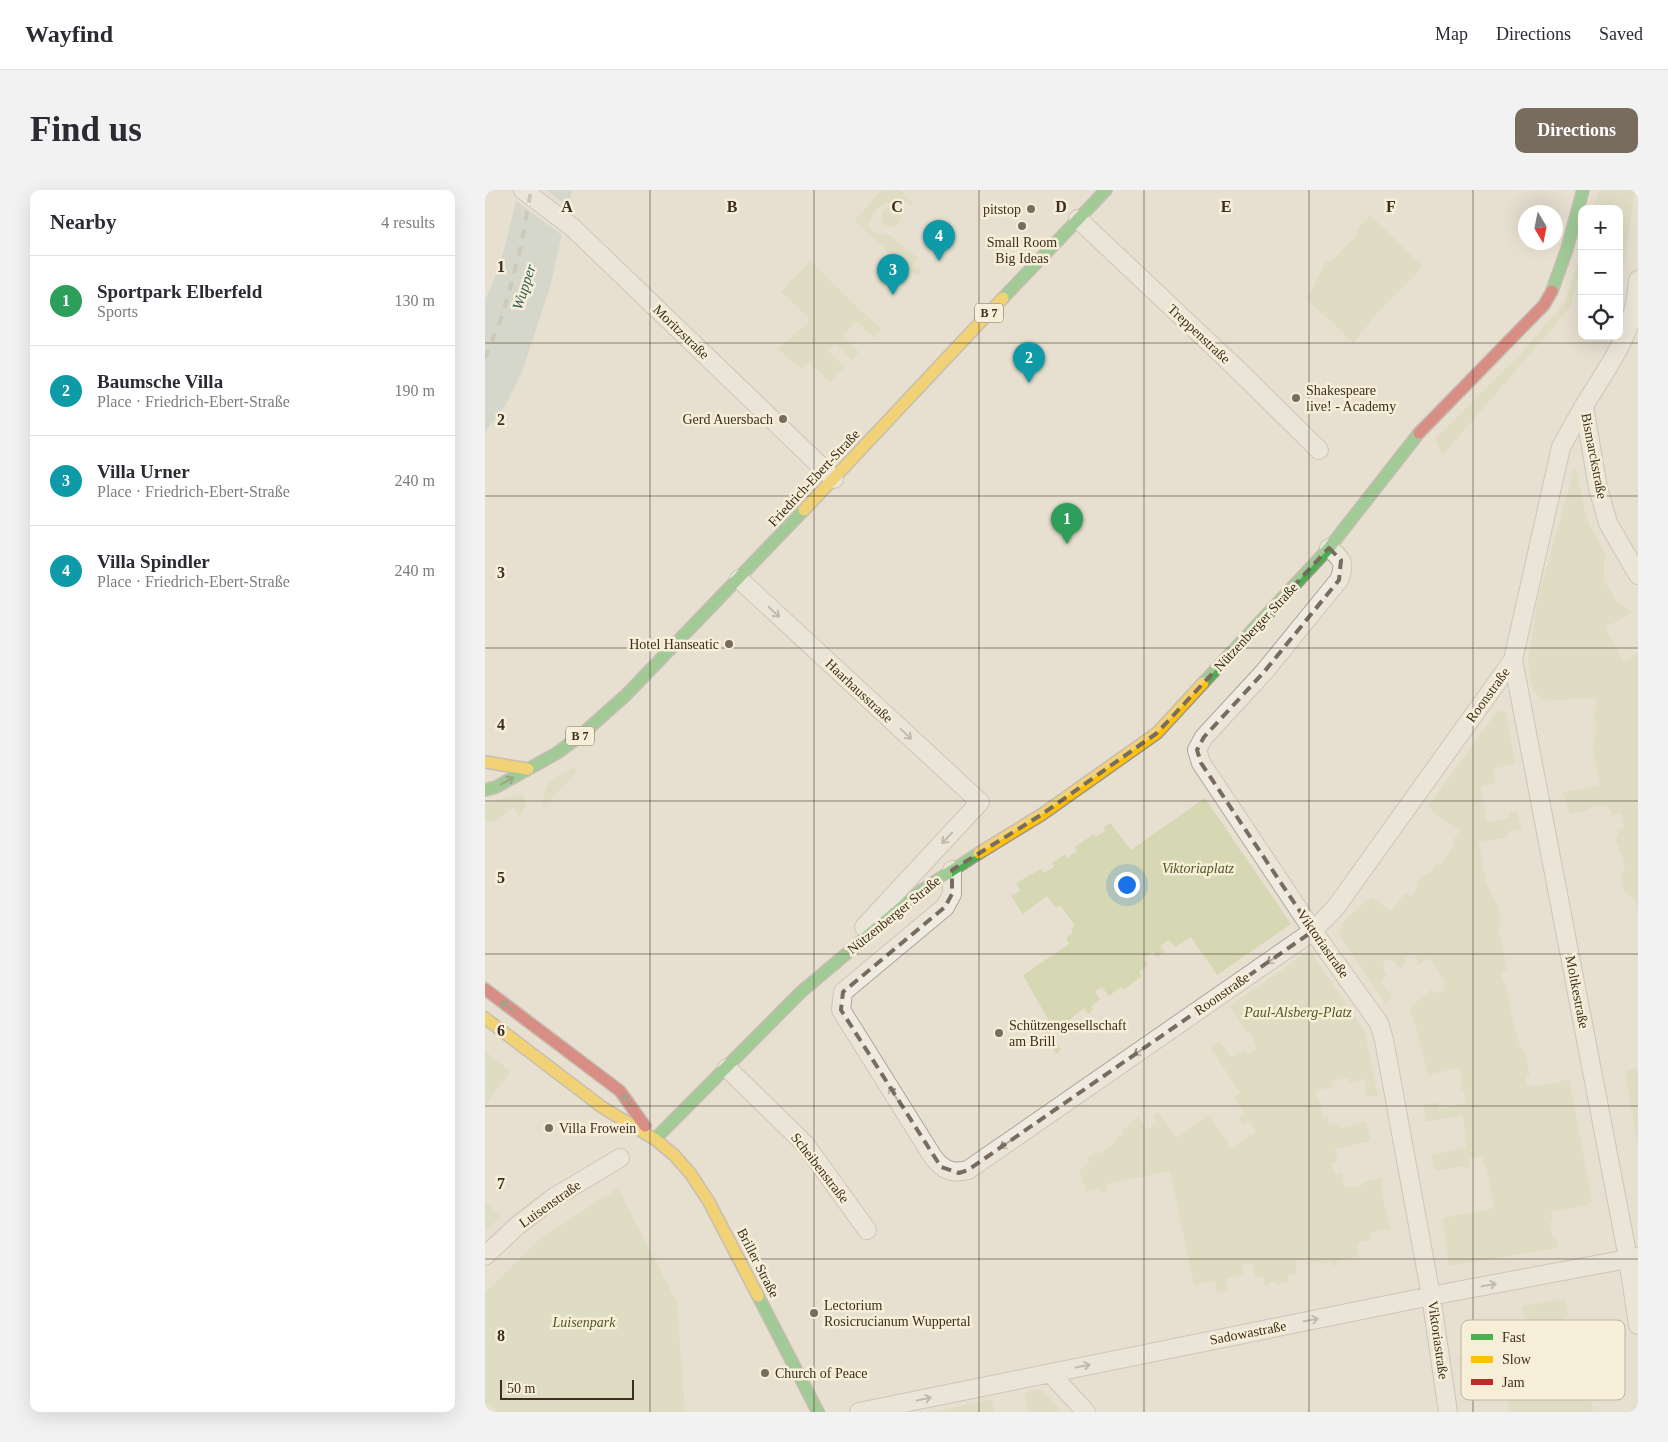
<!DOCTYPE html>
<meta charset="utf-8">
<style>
:root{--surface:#fff;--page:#f2f2f3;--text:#2b2b33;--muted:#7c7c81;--line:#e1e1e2;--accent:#786c5e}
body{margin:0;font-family:Georgia,serif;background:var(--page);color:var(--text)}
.controls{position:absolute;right:15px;top:15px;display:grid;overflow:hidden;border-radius:10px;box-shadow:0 5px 20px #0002}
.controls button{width:45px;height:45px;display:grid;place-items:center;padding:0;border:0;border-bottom:1px solid var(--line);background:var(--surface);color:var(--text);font:25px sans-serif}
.compass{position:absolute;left:1033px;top:15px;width:45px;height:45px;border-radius:50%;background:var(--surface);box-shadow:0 5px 20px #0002;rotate:170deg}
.scale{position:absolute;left:15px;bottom:12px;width:134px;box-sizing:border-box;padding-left:5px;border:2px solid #3d2e20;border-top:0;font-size:14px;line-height:18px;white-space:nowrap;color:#3d2e20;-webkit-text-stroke:4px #f7eed8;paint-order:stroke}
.you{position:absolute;left:641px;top:694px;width:18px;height:18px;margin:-12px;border:4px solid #fff;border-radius:50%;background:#1a73e8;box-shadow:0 0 0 8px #1a73e833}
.badge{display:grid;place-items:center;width:32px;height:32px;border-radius:50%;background:var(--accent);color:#fff;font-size:16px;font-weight:700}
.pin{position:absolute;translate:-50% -41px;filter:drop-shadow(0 1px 2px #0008)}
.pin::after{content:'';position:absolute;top:26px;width:18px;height:15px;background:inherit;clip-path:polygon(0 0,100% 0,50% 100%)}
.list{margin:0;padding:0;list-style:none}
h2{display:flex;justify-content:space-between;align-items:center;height:65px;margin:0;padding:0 20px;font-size:21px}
h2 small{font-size:16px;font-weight:400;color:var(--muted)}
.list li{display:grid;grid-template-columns:32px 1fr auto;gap:15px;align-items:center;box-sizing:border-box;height:90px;padding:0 20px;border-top:1px solid var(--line)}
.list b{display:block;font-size:19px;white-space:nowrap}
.list p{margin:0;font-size:16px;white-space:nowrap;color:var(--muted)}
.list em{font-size:16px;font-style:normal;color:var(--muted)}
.icon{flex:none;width:28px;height:28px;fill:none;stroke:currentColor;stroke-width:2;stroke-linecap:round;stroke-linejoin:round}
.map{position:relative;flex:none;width:1153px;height:1222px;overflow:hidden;border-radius:10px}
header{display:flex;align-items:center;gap:30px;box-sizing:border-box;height:70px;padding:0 25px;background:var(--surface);border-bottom:1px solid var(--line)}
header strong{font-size:24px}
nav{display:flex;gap:28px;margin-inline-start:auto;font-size:18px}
.intro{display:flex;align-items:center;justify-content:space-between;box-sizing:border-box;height:120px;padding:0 30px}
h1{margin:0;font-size:35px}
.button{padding:12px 22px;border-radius:10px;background:var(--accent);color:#fff;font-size:18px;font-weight:700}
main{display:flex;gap:30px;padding:0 30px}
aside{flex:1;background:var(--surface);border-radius:10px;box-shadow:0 5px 20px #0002}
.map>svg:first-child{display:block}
.green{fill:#d6d7b3}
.water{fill:#bcccc2}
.pier{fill:#e7e0d1}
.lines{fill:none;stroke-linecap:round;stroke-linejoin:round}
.street-casing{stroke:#ada599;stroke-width:20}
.fast-casing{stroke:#9c958a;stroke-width:14}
.slow-casing{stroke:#9c958a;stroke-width:14}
.jam-casing{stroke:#9c958a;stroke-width:14}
.street{stroke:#efebe3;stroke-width:18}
.fast{stroke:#4caf50;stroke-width:11}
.slow{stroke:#ffc107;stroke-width:11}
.jam{stroke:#c62828;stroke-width:11}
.rail{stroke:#afaaa2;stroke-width:4;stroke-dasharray:9 9;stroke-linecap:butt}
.oneway{stroke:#968c82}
.oneway2{stroke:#425b31}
.marked{fill:none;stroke:#786c5e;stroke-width:4;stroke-dasharray:10 6;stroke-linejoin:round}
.grid{fill:none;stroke:#3d2e20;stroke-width:1;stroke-opacity:0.55}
.poi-dot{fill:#786c5e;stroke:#f7eed8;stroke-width:2}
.labels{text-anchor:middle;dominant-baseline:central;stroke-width:5;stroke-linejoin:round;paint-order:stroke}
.shield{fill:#f7eed8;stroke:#756857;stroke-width:1}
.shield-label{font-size:12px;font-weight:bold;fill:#3d2e20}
.poi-label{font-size:14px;fill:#3d2e20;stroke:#f7eed8;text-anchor:start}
.street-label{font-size:14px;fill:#3d2e20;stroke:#f7eed8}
.park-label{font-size:14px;font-style:italic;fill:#4d5a26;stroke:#f7eed8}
.water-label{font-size:15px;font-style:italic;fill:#2f5d5a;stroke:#f7eed8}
.key{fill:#f7eed8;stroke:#bfb4a1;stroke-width:1}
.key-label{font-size:14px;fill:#3d2e20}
.grid-label{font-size:16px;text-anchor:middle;font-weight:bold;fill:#3d2e20;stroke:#f7eed8;stroke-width:5;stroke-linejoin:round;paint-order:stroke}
</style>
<header>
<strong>Wayfind</strong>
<nav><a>Map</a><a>Directions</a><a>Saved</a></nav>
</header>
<div class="intro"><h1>Find us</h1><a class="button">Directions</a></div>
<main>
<aside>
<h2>Nearby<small>4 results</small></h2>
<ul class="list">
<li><span class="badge" style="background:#2e9e5b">1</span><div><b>Sportpark Elberfeld</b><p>Sports</p></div><em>130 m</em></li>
<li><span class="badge" style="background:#0f9aa8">2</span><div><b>Baumsche Villa</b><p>Place · Friedrich-Ebert-Straße</p></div><em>190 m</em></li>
<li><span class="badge" style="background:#0f9aa8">3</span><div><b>Villa Urner</b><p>Place · Friedrich-Ebert-Straße</p></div><em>240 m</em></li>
<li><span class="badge" style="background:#0f9aa8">4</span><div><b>Villa Spindler</b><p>Place · Friedrich-Ebert-Straße</p></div><em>240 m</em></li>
</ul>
</aside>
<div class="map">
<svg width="1153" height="1222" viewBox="0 0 1153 1222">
<rect width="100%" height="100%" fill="#e7e0d1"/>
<path class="green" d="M 397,0 L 415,0 L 429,13 L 427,15 L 416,9 L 411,15 C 396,8 387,24 383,36 L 389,42 L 405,45 L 433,68 L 428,74 L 436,82 L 433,86 L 422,80 L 369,30 Z
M 1114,0 L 1150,0 L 1134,108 L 1134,19 L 1108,19 Z
M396 27a10 10 0 1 1 20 0a10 10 0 1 1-20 0Z
M 885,25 L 938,76 L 895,120 L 868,153 L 822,109 L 841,71 L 847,71 L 873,44 L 872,38 Z
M 1097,59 L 1097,75 L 1085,118 L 957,266 L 950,248 L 1036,163 L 1080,112 Z
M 325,71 L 396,139 L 389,147 L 371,131 L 358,146 L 374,162 L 367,170 L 350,154 L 343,161 L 360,177 L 345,192 L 324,172 L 317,180 L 293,159 L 325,130 L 296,102 Z
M 1089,279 L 1091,280 L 1102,330 L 1122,367 L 1119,369 L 1119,390 L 1132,412 L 1148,422 L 1120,438 L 1139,471 L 1153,463 L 1153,725 L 1150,710 L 1139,703 L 1136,684 L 1140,683 L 1138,669 L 1130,648 L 1133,644 L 1132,639 L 1139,637 L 1136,623 L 1127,625 L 1125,619 L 1122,617 L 1116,618 L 1116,616 L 1105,618 L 1105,620 L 1085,624 L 1078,602 L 1115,595 L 1107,558 L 1112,538 L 1108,521 L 1112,520 L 1110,508 L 1056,511 L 1046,495 L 1043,472 L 1053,407 Z
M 1013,520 L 1021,522 L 1030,574 L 1008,579 L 1010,593 L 996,596 L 1001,632 L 1025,628 L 1024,622 L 1032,621 L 1037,639 L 1022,642 L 1023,647 L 994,653 L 1001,693 L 1013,716 L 1016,735 L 1013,736 L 1022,780 L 1016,782 L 1018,791 L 1020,791 L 1032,848 L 1041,867 L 1045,886 L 1041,887 L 1042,895 L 1047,895 L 1047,897 L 1063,894 L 1063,895 L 1084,889 L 1107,1010 L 1102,1016 L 1066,1022 L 1068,1031 L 1065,1032 L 1068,1049 L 1071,1049 L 1073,1058 L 964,1076 L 958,1028 L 1009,1018 L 1001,975 L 999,975 L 997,967 L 983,969 L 984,978 L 980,979 L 979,976 L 950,981 L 946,965 L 981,957 L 979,946 L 981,946 L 977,926 L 940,932 L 939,914 L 953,912 L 954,919 L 981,913 L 979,900 L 977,901 L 975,893 L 977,892 L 974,878 L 943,885 L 932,841 L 924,818 L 947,799 L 949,802 L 955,803 L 960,800 L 959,790 L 943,768 L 932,776 L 932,768 C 928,763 924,764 921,769 L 921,773 L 915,777 L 913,777 L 908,771 L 902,770 L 899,772 L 898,778 L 902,786 L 896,791 L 906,806 L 906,809 L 901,814 L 855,746 C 855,728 874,717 887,707 L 906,721 L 920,703 L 926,707 L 934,696 L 931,693 L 935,687 L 944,683 L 952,673 L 956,675 L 970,654 L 967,652 L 974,641 L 948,622 L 943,616 Z
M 90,577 L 92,580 L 90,584 L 58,618 C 59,588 67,591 90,577 Z
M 36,604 L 40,606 C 42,614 40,620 35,626 L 28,617 L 9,633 L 0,630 L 0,614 Z
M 720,608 L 806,734 L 732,785 L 706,747 L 690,757 L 684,750 L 675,756 L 680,762 L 672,767 L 668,762 L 659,768 L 663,775 L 654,782 L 657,786 L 638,800 L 636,797 L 624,806 L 617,797 L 610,801 L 615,809 L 606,816 L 608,820 L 603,824 L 599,818 L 582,832 L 584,836 L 576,841 L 572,835 L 564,841 L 576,860 L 571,864 L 555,836 L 564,831 L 538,785 L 584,754 L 581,748 L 588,743 L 586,739 L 590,736 L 575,715 L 571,718 L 562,706 L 538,724 L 526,706 L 535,701 L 531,693 L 556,679 L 559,683 L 569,677 L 567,673 L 580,664 L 582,668 L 592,661 L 590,657 L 609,644 L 611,647 L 620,641 L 619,637 L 625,633 L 646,660 Z
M 825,760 L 880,841 L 893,906 L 882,906 L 880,897 L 882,893 L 876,888 L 873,892 L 865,893 L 863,888 L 846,891 L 847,897 L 831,901 L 832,910 L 836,912 L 838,927 L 843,927 L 844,935 L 855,933 L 856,938 L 881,931 L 886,951 L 850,959 L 853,972 L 847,973 L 850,984 L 857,983 L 860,997 L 866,996 L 867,998 L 876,996 L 876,994 L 882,992 L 882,991 L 896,988 C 897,1006 900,1022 906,1039 L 885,1043 L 886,1050 L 874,1052 L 874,1055 L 872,1056 L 874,1066 L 852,1071 L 853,1075 L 848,1076 L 846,1072 L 835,1074 L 835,1071 L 827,1073 L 825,1068 L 810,1071 L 812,1084 L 803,1086 L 804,1092 L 792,1095 L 791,1092 L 784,1093 L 784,1096 L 780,1097 L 778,1086 L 770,1088 L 767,1074 L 757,1075 L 758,1085 L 741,1089 L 743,1100 L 732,1103 L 730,1091 L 709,1095 L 685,981 L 622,994 L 623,1001 L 615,1003 L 615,1000 L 601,1002 L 594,980 L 605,972 L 602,968 L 611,962 L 613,964 L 630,952 L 629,950 L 639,944 L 637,940 L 654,927 L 662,940 L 673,932 L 669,926 L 673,922 L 691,948 L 724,925 L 747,958 L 771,942 L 764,931 L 759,935 L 754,928 L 760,923 L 749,907 L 755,903 L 725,857 L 734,851 L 746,867 L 759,859 L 763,864 L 771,858 C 768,852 768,847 765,842 L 762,842 L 744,816 Z
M 0,861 L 26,881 L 0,916 Z
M 1153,878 L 1153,954 L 1152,954 L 1140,881 Z
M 0,983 L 1,1013 L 16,1026 L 0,1042 Z
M 133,998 L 192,1112 L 200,1222 L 13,1222 L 0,1213 L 0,1102 L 56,1048 Z
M 1080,1109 L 1083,1126 L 1078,1128 L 1080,1138 L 1096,1149 L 1108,1222 L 1024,1222 L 1017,1183 L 987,1188 L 972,1168 L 1044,1155 L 1037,1116 Z
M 556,1199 L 575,1219 L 572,1222 L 543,1222 L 539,1202 Z
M 507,1209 L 510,1222 L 446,1222 L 452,1221 Z"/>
<path class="water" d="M 33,0 L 87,0 L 65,97 L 37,182 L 21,214 L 0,242 L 0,110 C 17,75 25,38 33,0 Z"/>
<path class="pier" d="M 31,0 L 61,0 L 85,18 L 79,47 L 29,9 Z"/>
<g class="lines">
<g class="street-casing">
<path id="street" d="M 38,0 L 87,37 L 349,289
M 593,29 L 753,180 L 834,260
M 1153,90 C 1152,101 1151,112 1148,122 C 1140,155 1117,186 1099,216 L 1113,298 L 1123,333 L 1153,385
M 844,358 C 857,369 861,373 854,390 L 779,482 L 719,547 L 712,560 L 716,573 L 828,741 L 894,833 L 899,850 L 946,1106 L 963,1222
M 254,389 L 495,612 L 379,737
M 1028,470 L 1143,1068 L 1153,1135
M 467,680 L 467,704 L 460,717 L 358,802 L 356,820 L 448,967 C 458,980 466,984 483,980 L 828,741 L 851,717 L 1028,470 L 1076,257 L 1099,216
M 242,878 L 320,954 L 382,1040
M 0,1066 L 32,1036 L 68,1008 L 135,968
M 565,1183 L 601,1222
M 374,1222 L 956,1104 L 1153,1067"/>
</g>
<g class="fast-casing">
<path id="fast" d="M 1067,101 L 1082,59 L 1098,0
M 518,108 L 621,0
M 718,493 L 844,358 L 934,243
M 0,600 L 11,597 L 72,563 L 95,546 L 141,505 L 319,320
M 170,949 L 316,802 L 437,700 L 494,663
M 273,1106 L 333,1222"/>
</g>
<g class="slow-casing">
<path id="slow" d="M 319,320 L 518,108
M 0,572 L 43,579
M 494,663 L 556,625 L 672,543 L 718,493
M 0,828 L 117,917 L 171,950 L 189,965 L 205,983 L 224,1012 L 273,1106"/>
</g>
<g class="jam-casing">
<path id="jam" d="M 934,243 L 1059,115 L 1067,101
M 0,799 L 135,901 L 160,936"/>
</g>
<use href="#street" class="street"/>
<use href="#fast" class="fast"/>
<use href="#slow" class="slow"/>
<use href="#jam" class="jam"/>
<path class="rail" d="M 0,168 L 18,124 L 36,57 L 46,0"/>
</g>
<defs><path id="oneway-shaft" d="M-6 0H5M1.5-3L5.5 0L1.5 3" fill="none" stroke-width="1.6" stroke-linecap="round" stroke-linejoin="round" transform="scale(1.25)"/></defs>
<g class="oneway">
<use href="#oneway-shaft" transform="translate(289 422) rotate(43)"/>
<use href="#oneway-shaft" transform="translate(421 544) rotate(43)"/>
<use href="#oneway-shaft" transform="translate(462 648) rotate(133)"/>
<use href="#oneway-shaft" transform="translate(788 769) rotate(145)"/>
<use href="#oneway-shaft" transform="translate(655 861) rotate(145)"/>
<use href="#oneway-shaft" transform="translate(408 903) rotate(-122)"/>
<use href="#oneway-shaft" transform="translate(521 954) rotate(145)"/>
<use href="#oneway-shaft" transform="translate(1004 1095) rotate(-10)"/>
<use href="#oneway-shaft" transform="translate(826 1130) rotate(-11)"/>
<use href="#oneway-shaft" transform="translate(598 1176) rotate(-12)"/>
<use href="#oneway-shaft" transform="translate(439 1209) rotate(-11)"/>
</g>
<g class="oneway2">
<use href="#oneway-shaft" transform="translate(22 591) rotate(-30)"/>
<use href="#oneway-shaft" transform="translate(22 816) rotate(-143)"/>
<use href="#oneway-shaft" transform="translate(142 910) rotate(-126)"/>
</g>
<path d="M0 0H1153V1222H0ZM 844,358 L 856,370 L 854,390 L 779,482 L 719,547 L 712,560 L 716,573 L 828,741 L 483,980 L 474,983 L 456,977 L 356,820 L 358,802 L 460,717 L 467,704 L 467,680 L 556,625 L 672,543 Z" fill="#e7e0d1" fill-opacity=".55" fill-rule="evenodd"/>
<path class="marked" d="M 844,358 L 856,370 L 854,390 L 779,482 L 719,547 L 712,560 L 716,573 L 828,741 L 483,980 L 474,983 L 456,977 L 356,820 L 358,802 L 460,717 L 467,704 L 467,680 L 556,625 L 672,543 Z"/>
<path class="grid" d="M 165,0 L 165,1222M 329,0 L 329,1222M 494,0 L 494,1222M 659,0 L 659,1222M 824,0 L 824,1222M 988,0 L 988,1222M 0,153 L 1153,153M 0,306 L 1153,306M 0,458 L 1153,458M 0,611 L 1153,611M 0,764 L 1153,764M 0,916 L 1153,916M 0,1069 L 1153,1069"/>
<g class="poi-dot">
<circle cx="546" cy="19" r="5"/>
<circle cx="537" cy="36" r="5"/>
<circle cx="811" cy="208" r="5"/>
<circle cx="298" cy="229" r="5"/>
<circle cx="244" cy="454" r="5"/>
<circle cx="514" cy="843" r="5"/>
<circle cx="64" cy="938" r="5"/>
<circle cx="329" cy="1123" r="5"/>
<circle cx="280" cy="1183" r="5"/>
</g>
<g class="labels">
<g class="shield">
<rect x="490" y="113.5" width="28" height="19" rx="4"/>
<rect x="81" y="536.5" width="28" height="19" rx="4"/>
</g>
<g class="shield-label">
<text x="504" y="123">B 7</text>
<text x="95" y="546">B 7</text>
</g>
<g class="poi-label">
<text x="536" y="19" text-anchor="end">pitstop</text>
<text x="537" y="52" text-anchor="middle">Small Room<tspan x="537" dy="16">Big Ideas</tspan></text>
<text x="821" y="200">Shakespeare<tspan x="821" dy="16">live! - Academy</tspan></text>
<text x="288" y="229" text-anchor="end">Gerd Auersbach</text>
<text x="234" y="454" text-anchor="end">Hotel Hanseatic</text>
<text x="524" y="835">Schützengesellschaft<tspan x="524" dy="16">am Brill</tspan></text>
<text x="74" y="938">Villa Frowein</text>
<text x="339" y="1115">Lectorium<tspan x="339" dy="16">Rosicrucianum Wuppertal</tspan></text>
<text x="290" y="1183">Church of Peace</text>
</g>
<g class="street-label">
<text transform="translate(196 142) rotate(44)">Moritzstraße</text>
<text transform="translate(714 144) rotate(43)">Treppenstraße</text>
<text transform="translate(1109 266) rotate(79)">Bismarckstraße</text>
<text transform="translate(329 288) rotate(-47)">Friedrich-Ebert-Straße</text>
<text transform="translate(771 437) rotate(-47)">Nützenberger Straße</text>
<text transform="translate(374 501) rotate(43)">Haarhausstraße</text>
<text transform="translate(1003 505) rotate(-54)">Roonstraße</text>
<text transform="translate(409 725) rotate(-39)">Nützenberger Straße</text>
<text transform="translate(838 754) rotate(55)">Viktoriastraße</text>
<text transform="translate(1092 802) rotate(79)">Moltkestraße</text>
<text transform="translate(737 804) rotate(-35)">Roonstraße</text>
<text transform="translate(335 978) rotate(52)">Scheibenstraße</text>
<text transform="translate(65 1014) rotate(-35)">Luisenstraße</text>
<text transform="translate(273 1073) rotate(63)">Briller Straße</text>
<text transform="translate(763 1143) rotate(-11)">Sadowastraße</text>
<text transform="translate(953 1150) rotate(82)">Viktoriastraße</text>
</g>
<g class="park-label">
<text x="713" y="678">Viktoriaplatz</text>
<text x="813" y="822">Paul-Alsberg-Platz</text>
<text x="99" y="1132">Luisenpark</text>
</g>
<g class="water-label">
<text transform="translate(39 97) rotate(-72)">Wupper</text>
</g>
</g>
<rect x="976" y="1130" width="164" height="80" rx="8" class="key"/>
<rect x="986" y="1144" width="22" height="6" fill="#4caf50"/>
<rect x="986" y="1166" width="22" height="7" fill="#ffc107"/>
<rect x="986" y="1189" width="22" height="6" fill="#c62828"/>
<g class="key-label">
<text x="1017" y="1152">Fast</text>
<text x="1017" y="1174">Slow</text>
<text x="1017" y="1197">Jam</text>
</g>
<g class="grid-label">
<text x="82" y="22">A</text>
<text x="247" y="22">B</text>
<text x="412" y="22">C</text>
<text x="576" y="22">D</text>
<text x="741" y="22">E</text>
<text x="906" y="22">F</text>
<text x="16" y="82">1</text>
<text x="16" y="235">2</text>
<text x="16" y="388">3</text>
<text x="16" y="540">4</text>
<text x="16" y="693">5</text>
<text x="16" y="846">6</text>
<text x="16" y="999">7</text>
<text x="16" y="1151">8</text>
</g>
</svg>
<div class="controls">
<button>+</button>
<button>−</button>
<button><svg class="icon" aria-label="locate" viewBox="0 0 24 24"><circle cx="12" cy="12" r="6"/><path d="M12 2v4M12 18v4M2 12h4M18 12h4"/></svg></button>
</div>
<svg class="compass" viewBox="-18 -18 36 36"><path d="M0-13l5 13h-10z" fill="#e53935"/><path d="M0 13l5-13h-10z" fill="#7c7c81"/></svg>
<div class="scale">50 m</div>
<div class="you"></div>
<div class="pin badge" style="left:582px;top:354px;background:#2e9e5b">1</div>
<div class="pin badge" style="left:544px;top:193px;background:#0f9aa8">2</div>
<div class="pin badge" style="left:408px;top:105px;background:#0f9aa8">3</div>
<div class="pin badge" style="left:454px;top:71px;background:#0f9aa8">4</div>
</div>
</main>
